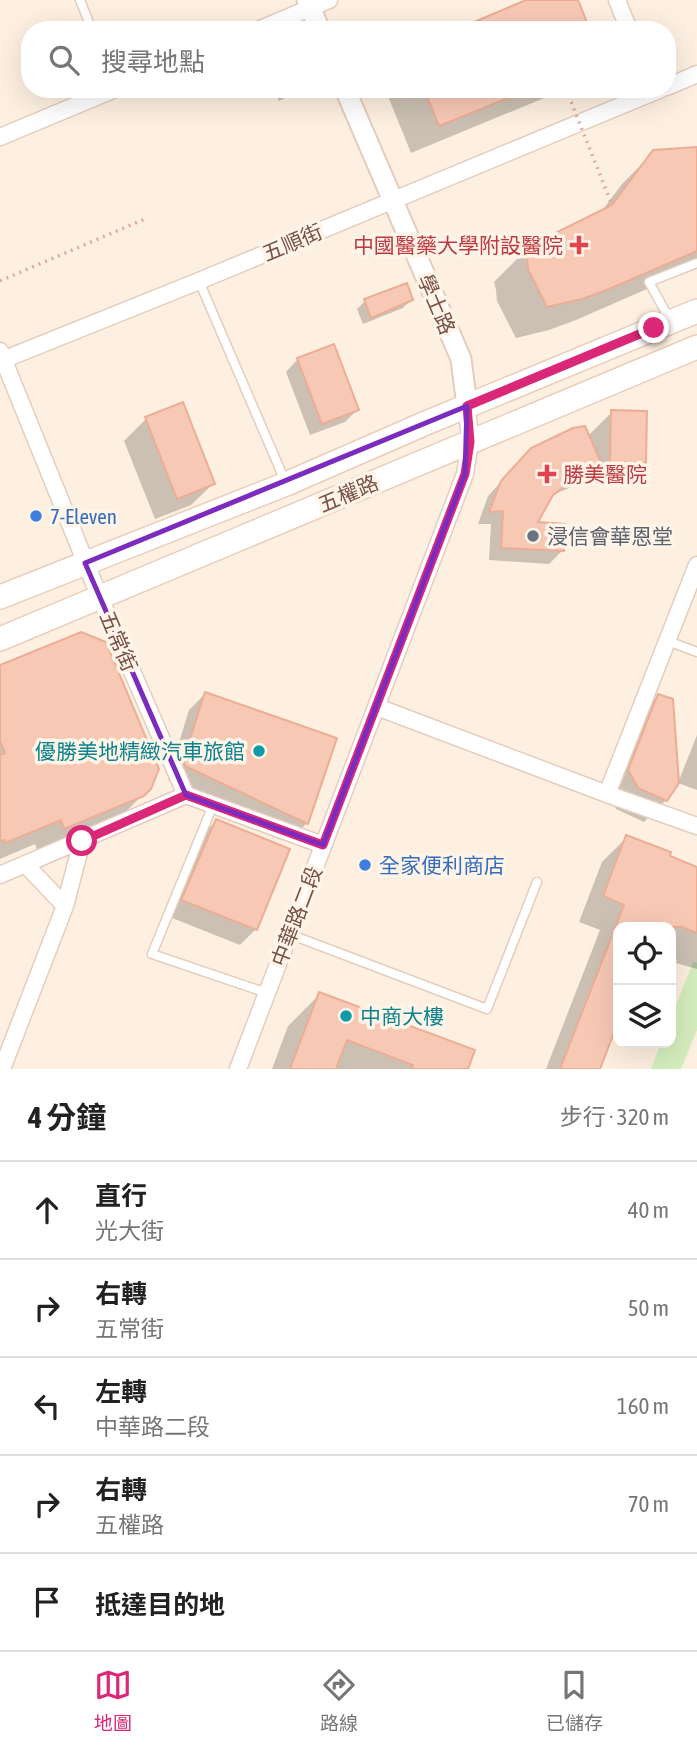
<!DOCTYPE html>
<html lang="zh-TW">
<meta charset="utf-8">
<style>
:root{--surface:#fff;--page:#f2f2f2;--text:#222;--muted:#767676;--line:#e0e0e0;--accent:#db2777}
body{margin:0;font-family:"Asap Condensed","Noto Sans TC",sans-serif;background:var(--page);color:var(--text)}
.controls{position:absolute;right:21px;bottom:21px;display:grid;overflow:hidden;border-radius:14px;box-shadow:0 7px 28px #0002}
.controls button{width:63px;height:63px;display:grid;place-items:center;padding:0;border:0;border-bottom:2px solid var(--line);background:var(--surface);color:var(--text);font:35px sans-serif}
.stop{position:absolute;width:21px;height:21px;margin:-16px;border:5px solid #db2777;border-radius:50%;background:#fff}
.stop.end{background:#db2777;border-color:#fff;box-shadow:0 2px 7px #0008}
.list{margin:0;padding:0;list-style:none}
h2{display:flex;justify-content:space-between;align-items:center;height:91px;margin:0;padding:0 28px;font-size:30px}
h2 small{font-size:23px;font-weight:400;color:var(--muted)}
.list li{display:grid;grid-template-columns:46px 1fr auto;gap:21px;align-items:center;box-sizing:border-box;height:98px;padding:0 28px;border-top:2px solid var(--line)}
.list b{display:block;font-size:26px;white-space:nowrap}
.list p{margin:0;font-size:23px;white-space:nowrap;color:var(--muted)}
.list em{font-size:23px;font-style:normal;color:var(--muted)}
.icon{flex:none;width:38px;height:38px;fill:none;stroke:currentColor;stroke-width:2;stroke-linecap:round;stroke-linejoin:round}
.map{position:relative;flex:none;width:697px;height:1069px;overflow:hidden}
.search{position:absolute;background:var(--surface);box-shadow:0 7px 28px #0002;left:21px;right:21px;top:21px;height:77px;display:flex;align-items:center;gap:18px;box-sizing:border-box;padding:0 24px;border-radius:28px;color:var(--muted);font-size:26px}
.sheet{height:581px;background:var(--surface)}
nav{display:flex;justify-content:space-around;align-items:center;box-sizing:border-box;height:98px;border-top:2px solid var(--line);background:var(--surface);font-size:19px;color:var(--muted)}
nav a{display:grid;justify-items:center;gap:4px}
nav .on{color:var(--accent)}
.map>svg:first-child{display:block}
.green{fill:#d5edbd}
.shadow{fill:#0003}
.building{fill:#f7c9b5;stroke:#ebad94;stroke-width:2}
.lines{fill:none;stroke-linecap:round;stroke-linejoin:round}
.service-casing{stroke:#e5cdbe;stroke-width:11}
.minor-casing{stroke:#e5cdbe;stroke-width:19}
.tertiary-casing{stroke:#e5cdbe;stroke-width:23}
.secondary-casing{stroke:#ebcdba;stroke-width:26}
.path{stroke:#dbac98;stroke-width:3.5;stroke-dasharray:2 5;stroke-linecap:butt}
.service{stroke:#fff;stroke-width:8}
.minor{stroke:#fff;stroke-width:16}
.tertiary{stroke:#fff;stroke-width:19}
.secondary{stroke:#fff;stroke-width:23}
.path-bridge{stroke:#dbac98;stroke-width:3.5;stroke-dasharray:2 5;stroke-linecap:butt}
.route{stroke:#db2777;stroke-width:9}
.marked{fill:none;stroke:#7b2cbf;stroke-width:5;stroke-linejoin:round}
.health-dot{fill:#e0444e;stroke:#fff4e8;stroke-width:2.5}
.shop-dot{fill:#3f7fe0;stroke:#fff4e8;stroke-width:2.5}
.worship-dot{fill:#6b7280;stroke:#fff4e8;stroke-width:2.5}
.culture-dot{fill:#0f9aa8;stroke:#fff4e8;stroke-width:2.5}
.labels{text-anchor:middle;dominant-baseline:central;stroke-width:7;stroke-linejoin:round;paint-order:stroke}
.street-label{font-size:21px;fill:#785245;stroke:#fff4e8}
.health-label{font-size:21px;fill:#be3a42;stroke:#fff4e8;text-anchor:end}
.shop-label{font-size:21px;fill:#366cbe;stroke:#fff4e8;text-anchor:start}
.worship-label{font-size:21px;fill:#5b616d;stroke:#fff4e8;text-anchor:start}
.culture-label{font-size:21px;fill:#0d838f;stroke:#fff4e8;text-anchor:end}
</style>
<div class="map">
<svg width="697" height="1069" viewBox="0 0 697 1069">
<rect width="100%" height="100%" fill="#fef0e0"/>
<path class="green" d="M 693,962 L 697,963 L 697,1030 L 681,1069 L 651,1069 L 661,1043 L 671,1043 L 671,1018 Z"/>
<path class="shadow" d="M 273,89 L 302,89 L 279,101 Z
M 385,89 L 566,89 L 411,153 Z
M 697,149 L 697,267 L 576,320 L 549,330 L 516,338 L 497,301 L 496,290 L 494,282 L 525,251 L 601,212 L 622,184 L 654,152 Z
M 411,300 L 403,308 L 363,324 L 357,309 L 365,301 Z
M 298,359 L 357,410 L 345,422 L 310,435 L 286,372 Z
M 612,412 L 644,462 L 622,484 L 588,483 L 589,480 L 557,493 L 549,500 L 535,524 L 562,551 L 549,564 L 489,560 L 491,524 L 478,524 L 488,496 L 518,463 L 588,436 Z
M 146,419 L 213,484 L 191,505 L 155,519 L 124,441 Z
M 0,667 L 149,788 L 123,815 L 39,854 L 35,844 L 0,859 Z
M 205,694 L 307,823 L 291,839 L 169,781 L 168,778 L 189,710 Z
M 658,696 L 666,800 L 644,822 L 616,809 L 607,792 L 636,718 Z
M 697,735 L 697,790 L 678,783 Z
M 216,821 L 256,929 L 240,945 L 167,916 L 200,837 Z
M 627,837 L 697,869 L 697,969 L 676,963 L 677,960 L 671,957 L 671,927 L 618,927 L 618,1017 L 599,1069 L 546,1069 L 600,930 L 579,922 L 602,862 Z
M 320,994 L 466,1069 L 272,1069 L 288,1026 Z"/>
<path class="building" d="M 526,0 L 578,0 L 590,30 L 455,30 Z
M 424,89 L 527,89 L 528,90 L 439,126 Z
M 697,147 L 697,251 L 609,289 L 582,299 L 547,307 L 528,269 L 527,258 L 524,250 L 533,244 L 612,205 L 653,150 Z
M 407,283 L 413,300 L 371,318 L 364,299 Z
M 334,344 L 359,410 L 322,424 L 297,358 Z
M 183,402 L 215,484 L 177,499 L 145,417 Z
M 611,410 L 647,411 L 646,463 L 610,462 Z
M 585,426 L 603,467 L 572,481 L 553,495 L 538,522 L 565,524 L 564,551 L 501,548 L 503,511 L 489,512 L 501,481 L 531,448 L 573,428 Z
M 81,632 L 106,642 L 159,769 L 151,789 L 144,796 L 64,829 L 61,820 L 5,843 L 4,840 L 0,841 L 0,755 L 5,753 L 0,741 L 0,665 Z
M 205,692 L 337,738 L 308,824 L 185,766 L 183,761 Z
M 658,694 L 673,699 L 679,783 L 667,801 L 638,788 L 628,770 Z
M 216,819 L 290,849 L 257,930 L 181,900 Z
M 626,835 L 671,852 L 670,856 L 697,867 L 697,933 L 682,927 L 618,927 L 618,1022 L 600,1069 L 560,1069 L 624,905 L 603,896 Z
M 319,992 L 475,1050 L 468,1069 L 411,1069 L 413,1065 L 347,1040 L 336,1069 L 290,1069 Z"/>
<g class="lines">
<g class="service-casing">
<path id="service" d="M 80,0 L 92,30
M 199,281 L 285,481
M 670,320 L 649,282 L 697,263
M 668,641 L 697,652
M 213,805 L 152,954 L 267,993
M 289,934 L 487,1009 L 537,882"/>
</g>
<g class="minor-casing">
<path id="minor" d="M 617,0 L 629,30
M 258,30 L 329,0
M 667,87 L 697,74
M 0,137 L 115,89
M 0,351 L 100,598 L 186,795 L 323,845
M 0,361 L 199,281 L 661,89
M 377,707 L 607,794 L 697,826
M 607,794 L 697,565
M 25,864 L 65,906
M 0,875 L 186,795
M 2,1069 L 65,906 L 82,841
M 238,1069 L 465,474 L 470,442 L 467,406"/>
</g>
<g class="tertiary-casing">
<path id="tertiary" d="M 307,0 L 320,30
M 345,89 L 461,359 L 467,406"/>
</g>
<g class="secondary-casing">
<path id="secondary" d="M 0,597 L 286,484 L 426,423 L 697,311
M 0,639 L 697,347"/>
</g>
<path class="path" d="M 0,281 L 147,218"/>
<use href="#service" class="service"/>
<use href="#minor" class="minor"/>
<use href="#tertiary" class="tertiary"/>
<use href="#secondary" class="secondary"/>
<path class="path-bridge" d="M 566,89 L 612,205"/>
</g>
<g class="lines">
<path class="route" d="M 82,841 L 186,795 L 323,845 L 465,474 L 470,442 L 467,406 L 654,328"/>
</g>
<path class="marked" d="M 467,406 L 465,474 L 323,845 L 186,795 L 85,563 Z"/>
<g class="health-dot">
<path d="M575.5 234.5h7v7h7v7h-7v7h-7v-7h-7v-7h7z"/>
<path d="M543.5 463.5h7v7h7v7h-7v7h-7v-7h-7v-7h7z"/>
</g>
<g class="shop-dot">
<circle cx="36" cy="516" r="7"/>
<circle cx="365" cy="865" r="7"/>
</g>
<circle class="worship-dot" cx="533" cy="536" r="7"/>
<g class="culture-dot">
<circle cx="259" cy="751" r="7"/>
<circle cx="346" cy="1016" r="7"/>
</g>
<g class="labels">
<g class="street-label">
<text transform="translate(292 242) rotate(-23)">五順街</text>
<text transform="translate(437 304) rotate(67)">學士路</text>
<text transform="translate(348 493) rotate(-23)">五權路</text>
<text transform="translate(119 641) rotate(67)">五常街</text>
<text transform="translate(296 916) rotate(-69)">中華路二段</text>
</g>
<g class="health-label">
<text x="563" y="245">中國醫藥大學附設醫院</text>
<text x="563" y="474" text-anchor="start">勝美醫院</text>
</g>
<g class="shop-label">
<text x="50" y="516">7-Eleven</text>
<text x="379" y="865">全家便利商店</text>
</g>
<g class="worship-label">
<text x="547" y="536">浸信會華恩堂</text>
</g>
<g class="culture-label">
<text x="245" y="751">優勝美地精緻汽車旅館</text>
<text x="360" y="1016" text-anchor="start">中商大樓</text>
</g>
</g>
</svg>
<div class="controls">
<button><svg class="icon" aria-label="locate" viewBox="0 0 24 24"><circle cx="12" cy="12" r="6"/><path d="M12 2v4M12 18v4M2 12h4M18 12h4"/></svg></button>
<button><svg class="icon" aria-label="layers" viewBox="0 0 24 24"><path d="M12 4l9 5-9 5-9-5zM3 14l9 5 9-5"/></svg></button>
</div>
<div class="stop" style="left:82px;top:841px"></div>
<div class="stop end" style="left:654px;top:328px"></div>
<div class="search"><svg class="icon" aria-label="search" viewBox="0 0 24 24"><circle cx="10" cy="10" r="6"/><path d="M15 15l6 6"/></svg>搜尋地點</div>
</div>
<section class="sheet">
<h2>4 分鐘<small>步行 · 320 m</small></h2>
<ul class="list">
<li><svg class="icon" aria-label="ahead" viewBox="0 0 24 24"><path d="M12 20V5M6 11l6-6 6 6"/></svg><div><b>直行</b><p>光大街</p></div><em>40 m</em></li>
<li><svg class="icon" aria-label="right" viewBox="0 0 24 24"><path d="M7 20v-9h11M14 6l5 5-5 5"/></svg><div><b>右轉</b><p>五常街</p></div><em>50 m</em></li>
<li><svg class="icon" aria-label="left" viewBox="0 0 24 24"><path d="M17 20v-9H6M10 6l-5 5 5 5"/></svg><div><b>左轉</b><p>中華路二段</p></div><em>160 m</em></li>
<li><svg class="icon" aria-label="right" viewBox="0 0 24 24"><path d="M7 20v-9h11M14 6l5 5-5 5"/></svg><div><b>右轉</b><p>五權路</p></div><em>70 m</em></li>
<li><svg class="icon" aria-label="arrive" viewBox="0 0 24 24"><path d="M6 21V4h12l-3 4 3 4H6"/></svg><div><b>抵達目的地</b></div></li>
</ul>
</section>
<nav>
<a class="on"><svg class="icon" aria-label="map" viewBox="0 0 24 24"><path d="M3 6l6-2 6 2 6-2v14l-6 2-6-2-6 2zM9 4v14M15 6v14"/></svg>地圖</a>
<a><svg class="icon" aria-label="directions" viewBox="0 0 24 24"><path d="M12 3l9 9-9 9-9-9zM9 14v-3h6M13 9l2 2-2 2"/></svg>路線</a>
<a><svg class="icon" aria-label="saved" viewBox="0 0 24 24"><path d="M7 4h10v16l-5-4-5 4z"/></svg>已儲存</a>
</nav>
